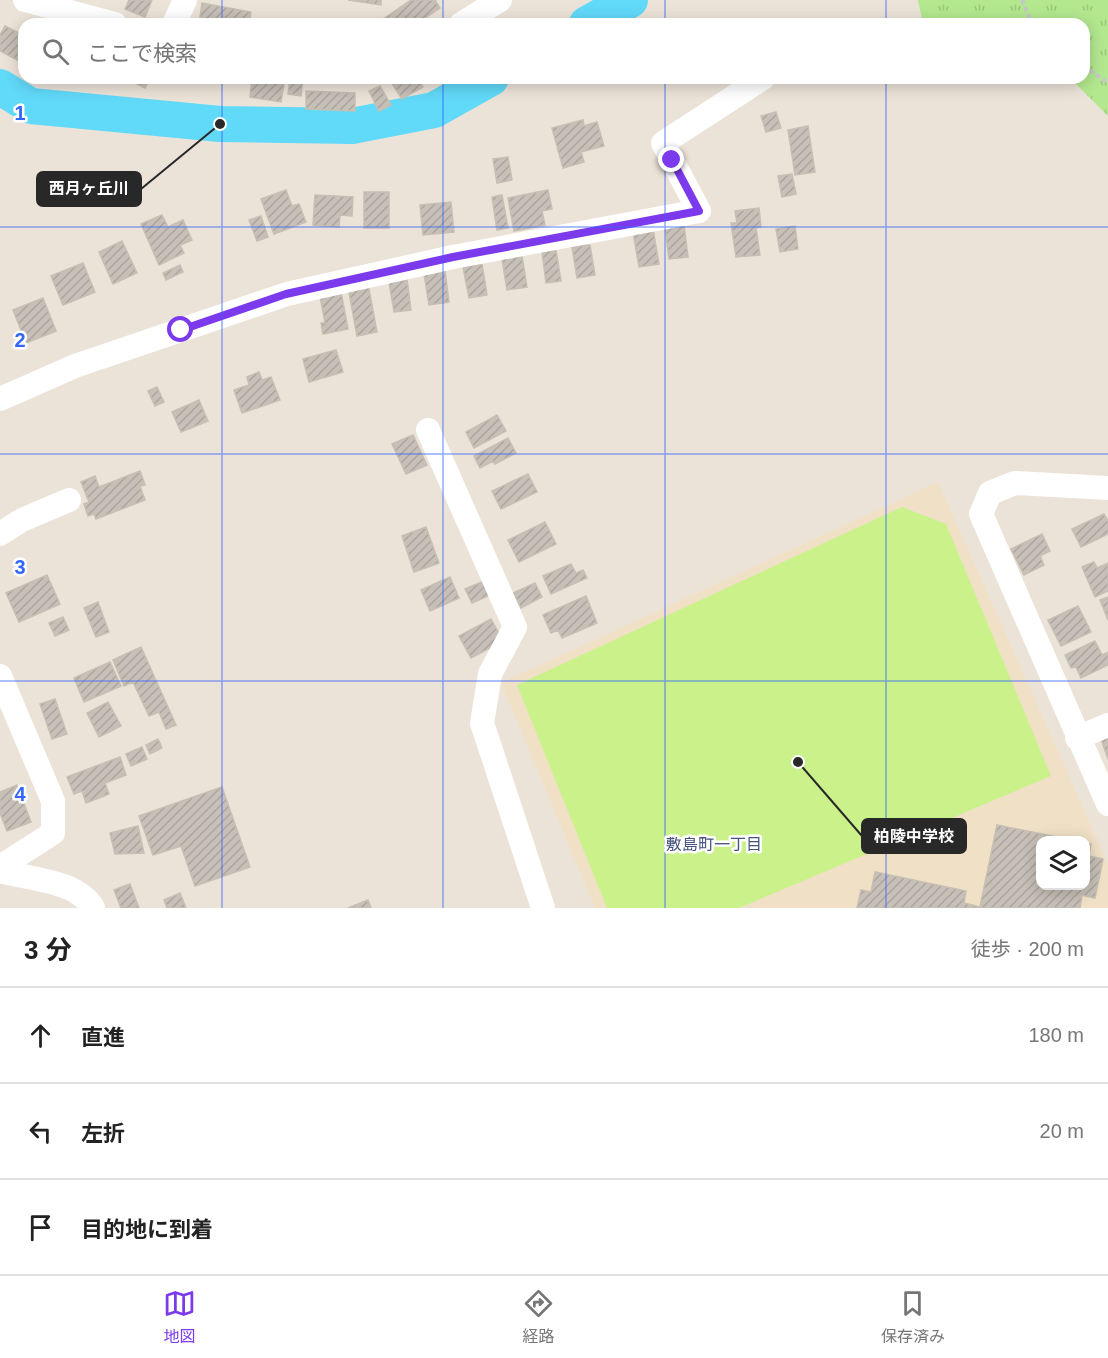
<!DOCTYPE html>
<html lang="ja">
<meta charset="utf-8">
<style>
:root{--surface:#fff;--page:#f6f6f6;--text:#222;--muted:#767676;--line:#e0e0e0;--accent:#7c3aed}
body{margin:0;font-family:Helvetica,"Noto Sans JP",sans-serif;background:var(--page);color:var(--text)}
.controls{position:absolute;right:18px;bottom:18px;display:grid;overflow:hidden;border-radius:12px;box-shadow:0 3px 15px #0003}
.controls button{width:54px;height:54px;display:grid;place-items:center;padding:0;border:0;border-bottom:2px solid var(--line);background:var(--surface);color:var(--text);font:30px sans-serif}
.stop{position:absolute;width:18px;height:18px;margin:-14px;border:4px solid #7c3aed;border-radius:50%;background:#fff}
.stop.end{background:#7c3aed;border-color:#fff;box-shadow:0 2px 6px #0008}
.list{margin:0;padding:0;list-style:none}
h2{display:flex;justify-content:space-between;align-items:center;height:78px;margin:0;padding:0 24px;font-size:26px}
h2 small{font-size:20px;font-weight:400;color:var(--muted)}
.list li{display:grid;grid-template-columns:39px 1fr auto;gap:18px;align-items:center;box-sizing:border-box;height:96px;padding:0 24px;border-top:2px solid var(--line)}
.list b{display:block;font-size:22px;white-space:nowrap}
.list em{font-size:20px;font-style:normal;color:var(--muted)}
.icon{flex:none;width:33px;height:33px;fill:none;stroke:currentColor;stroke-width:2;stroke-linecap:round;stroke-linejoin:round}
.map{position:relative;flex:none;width:1108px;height:908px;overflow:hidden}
.search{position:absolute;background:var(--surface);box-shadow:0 3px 15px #0003;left:18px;right:18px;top:18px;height:66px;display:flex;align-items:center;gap:15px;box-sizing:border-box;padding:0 21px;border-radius:18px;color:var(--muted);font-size:22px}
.sheet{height:366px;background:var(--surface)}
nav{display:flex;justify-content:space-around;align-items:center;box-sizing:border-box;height:84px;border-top:2px solid var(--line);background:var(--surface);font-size:16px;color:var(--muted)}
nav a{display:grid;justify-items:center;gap:3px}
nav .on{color:var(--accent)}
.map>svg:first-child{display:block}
.education{fill:#f0e0c6;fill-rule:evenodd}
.park{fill:url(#park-tufts)}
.pitch{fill:#cbf18a}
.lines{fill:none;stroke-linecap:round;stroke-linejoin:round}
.river{stroke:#61d9f9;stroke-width:36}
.building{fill:url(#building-hatch);stroke:#c7bfb2;stroke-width:1.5}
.path{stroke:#c7c7c7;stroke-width:4;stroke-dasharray:4.5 3;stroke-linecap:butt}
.street{stroke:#fff;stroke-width:24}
.route{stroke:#7c3aed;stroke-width:8}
.grid{fill:none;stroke:#3365ff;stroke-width:1.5;stroke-opacity:0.55}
.labels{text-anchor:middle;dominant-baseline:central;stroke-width:5;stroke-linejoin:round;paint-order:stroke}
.neighbourhood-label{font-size:16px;fill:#45527c;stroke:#fff}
.grid-label{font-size:20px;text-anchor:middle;font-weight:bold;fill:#3365ff;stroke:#fff;stroke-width:5;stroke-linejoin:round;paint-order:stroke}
.leader{fill:none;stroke:#282828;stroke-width:2}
.callout-dot{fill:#282828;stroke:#fff;stroke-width:2}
.callout{fill:#282828;stroke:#282828;stroke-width:2}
.callout-label{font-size:16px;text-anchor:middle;font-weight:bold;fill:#fff}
</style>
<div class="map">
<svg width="1108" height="908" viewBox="0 0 1108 908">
<defs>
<pattern id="park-tufts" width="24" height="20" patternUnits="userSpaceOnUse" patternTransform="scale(1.5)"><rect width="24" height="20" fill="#b3e88f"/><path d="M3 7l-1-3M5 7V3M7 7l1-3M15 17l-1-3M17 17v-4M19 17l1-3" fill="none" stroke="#9ac77b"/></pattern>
<pattern id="building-hatch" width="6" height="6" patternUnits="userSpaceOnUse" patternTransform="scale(1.5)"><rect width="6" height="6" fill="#c7c0b8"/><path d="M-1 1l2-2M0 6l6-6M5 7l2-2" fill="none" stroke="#aba59e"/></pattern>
</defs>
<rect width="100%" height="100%" fill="#ece3d8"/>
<path class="education" d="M 938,482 L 1108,864 L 1108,908 L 595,908 L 501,683 ZM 1040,840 L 1086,840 L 1086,886 L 1040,886 Z"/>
<path class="park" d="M 918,0 L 1108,0 L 1108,116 L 1070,78 L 1084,78 L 1084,24 L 923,24 Z"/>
<path class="pitch" d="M 902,507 L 946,524 L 1051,776 L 739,908 L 607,908 L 517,685 Z"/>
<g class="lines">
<path class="river" d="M 587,24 L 630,0
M 0,87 L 31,106 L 220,124 L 352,126 L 434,110 L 491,78"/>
</g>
<path class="building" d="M 129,0 L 152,0 L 145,17 L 125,9 Z
M 348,0 L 381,0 L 381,5 Z
M 411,0 L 435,0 L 440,8 L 416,24 L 385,24 L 382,20 Z
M 202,3 L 251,12 L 249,24 L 199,24 Z
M 5,26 L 21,34 L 24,29 L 24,56 L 21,62 L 0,51 L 0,35 Z
M 125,78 L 150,78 L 145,88 Z
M 252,78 L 285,78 L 281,102 L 250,97 Z
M 290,78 L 303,78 L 301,96 L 288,94 Z
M 418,78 L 423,87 L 402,99 L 389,79 Z
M 380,86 L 391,105 L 379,111 L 369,91 Z
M 306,91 L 355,93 L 355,111 L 306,109 Z
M 776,112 L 781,128 L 766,132 L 761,116 Z
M 583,120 L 584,126 L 597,122 L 604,146 L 581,152 L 584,162 L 563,168 L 552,128 Z
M 808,126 L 815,172 L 795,175 L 788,130 Z
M 508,157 L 512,180 L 497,183 L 493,159 Z
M 792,174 L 796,194 L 782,197 L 778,176 Z
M 286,190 L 292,206 L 299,204 L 306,222 L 274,234 L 261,199 Z
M 548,190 L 552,209 L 542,211 L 545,225 L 514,231 L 508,198 Z
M 364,192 L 389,192 L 389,228 L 364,228 Z
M 315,195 L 353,197 L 352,216 L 340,215 L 339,227 L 313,225 Z
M 502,195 L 508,228 L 497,230 L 492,197 Z
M 451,202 L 454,232 L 423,235 L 420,205 Z
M 759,208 L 761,227 L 756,228 L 760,255 L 736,257 L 731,223 L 737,223 L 735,211 Z
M 162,215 L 168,227 L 183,220 L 192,240 L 180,245 L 184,253 L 159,265 L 141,224 Z
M 261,216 L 268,237 L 257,241 L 249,220 Z
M 684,225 L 688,257 L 669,259 L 665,228 Z
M 795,226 L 798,249 L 780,252 L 776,229 Z
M 653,229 L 659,264 L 639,267 L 633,232 Z
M 122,241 L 137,273 L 113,284 L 99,252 Z
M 590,245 L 595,275 L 577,278 L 572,247 Z
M 556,250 L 561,281 L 546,283 L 542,252 Z
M 522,256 L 527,287 L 507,290 L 502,259 Z
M 83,263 L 95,292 L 63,305 L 51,276 Z
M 482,264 L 487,295 L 469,298 L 463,267 Z
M 180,265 L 183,272 L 166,280 L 163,273 Z
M 445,271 L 449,302 L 429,305 L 424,274 Z
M 407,279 L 411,310 L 394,312 L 389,282 Z
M 368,284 L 377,332 L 357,336 L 348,287 Z
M 341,292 L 348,329 L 323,334 L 321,323 L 325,323 L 320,296 Z
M 43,298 L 56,331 L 26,343 L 13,310 Z
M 336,350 L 343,372 L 309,382 L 303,359 Z
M 259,372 L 262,380 L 271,377 L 280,400 L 242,413 L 234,390 L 249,385 L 247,377 Z
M 157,387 L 164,402 L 155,406 L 148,391 Z
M 199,400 L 208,421 L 181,432 L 172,412 Z
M 497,415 L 506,431 L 474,448 L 466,432 Z
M 413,435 L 427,465 L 406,474 L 392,444 Z
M 508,438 L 516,453 L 495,464 L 493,461 L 480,468 L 474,456 Z
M 140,471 L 145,485 L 140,486 L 145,500 L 96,519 L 94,514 L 88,516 L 84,504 L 89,502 L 81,482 L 95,476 L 99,487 Z
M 528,474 L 537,492 L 501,509 L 492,491 Z
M 1104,514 L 1108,521 L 1108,534 L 1081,547 L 1072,529 Z
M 545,522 L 556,544 L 519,562 L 508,540 Z
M 426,527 L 439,563 L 414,572 L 402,536 Z
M 1042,534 L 1050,551 L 1040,556 L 1044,565 L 1024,575 L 1011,549 Z
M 1094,562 L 1097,568 L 1108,563 L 1108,591 L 1095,597 L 1082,567 Z
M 571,564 L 576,573 L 583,570 L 587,578 L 551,594 L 543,576 Z
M 47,575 L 60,604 L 19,622 L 6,593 Z
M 450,577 L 459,598 L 430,611 L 421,590 Z
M 484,581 L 490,595 L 472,603 L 465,589 Z
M 535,583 L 542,597 L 521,608 L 513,593 Z
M 586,596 L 597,623 L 562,638 L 558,630 L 551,633 L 543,615 Z
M 1108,597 L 1108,620 L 1100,600 Z
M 98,602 L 109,632 L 96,637 L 84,608 Z
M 1078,606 L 1091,632 L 1061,646 L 1048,620 Z
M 63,617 L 69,630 L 55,636 L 49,623 Z
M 491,619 L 503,641 L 471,658 L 459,636 Z
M 1095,641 L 1102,655 L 1108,652 L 1108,665 L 1081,678 L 1076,667 L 1071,668 L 1065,655 Z
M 141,647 L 176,725 L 166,729 L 159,712 L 149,716 L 133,682 L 124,686 L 113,660 Z
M 110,662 L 121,686 L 84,702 L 74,678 Z
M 55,699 L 67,734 L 52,739 L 40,704 Z
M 108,702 L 121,726 L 99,737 L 87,713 Z
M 1108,737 L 1108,759 L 1101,739 Z
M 158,739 L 162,748 L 150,754 L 146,745 Z
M 142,747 L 147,759 L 131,766 L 126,754 Z
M 120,757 L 126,775 L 105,783 L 109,794 L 86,803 L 82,791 L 74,794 L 67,777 Z
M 17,785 L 31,822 L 7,831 L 0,813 L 0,792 Z
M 222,787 L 250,867 L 195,886 L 181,846 L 153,855 L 139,816 Z
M 997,825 L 1072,840 L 1040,840 L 1040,886 L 1086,886 L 1086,843 L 1091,844 L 1089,856 L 1103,859 L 1095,898 L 1082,895 L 1080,908 L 857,908 L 861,890 L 871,892 L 875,872 L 966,891 L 964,903 L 980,907 Z
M 138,826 L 144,853 L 115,854 L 110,833 Z
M 130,884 L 139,908 L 121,908 L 114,890 Z
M 180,893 L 186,908 L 167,908 L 164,900 Z
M 368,900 L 371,908 L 348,908 Z"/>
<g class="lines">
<path class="path" d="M 1022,0 L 1032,24
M 1084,66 L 1108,83"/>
<path class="street" d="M 25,0 L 115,24
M 174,24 L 185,0
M 461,24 L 500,0
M 0,399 L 75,366 L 287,294 L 453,257 L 699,211 L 663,143 L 763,78
M 428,430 L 515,627 L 490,674 L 482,723 L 543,908
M 1108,488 L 1015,483 L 990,493 L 981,514 L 1108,804
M 0,534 L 22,520 L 69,500
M 0,676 L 53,801 L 53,833 L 0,867
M 1077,738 L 1108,725
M 0,871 C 28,879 77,880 93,908"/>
</g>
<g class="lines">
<path class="route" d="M 181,330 L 286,294 L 453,257 L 699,211 L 672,160"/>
</g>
<path class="grid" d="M 222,0 L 222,24M 443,0 L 443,24M 665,0 L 665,24M 886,0 L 886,24M 222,78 L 222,908M 443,78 L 443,908M 665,78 L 665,908M 886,78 L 886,908M 0,227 L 1108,227M 0,454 L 1108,454M 0,681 L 1108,681"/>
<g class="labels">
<g class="neighbourhood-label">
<text x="714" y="844">敷島町一丁目</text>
</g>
</g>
<g class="grid-label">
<text x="20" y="120">1</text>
<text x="20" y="347">2</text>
<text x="20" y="574">3</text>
<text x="20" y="801">4</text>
</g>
<path class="leader" d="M220 124L141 189M798 762L862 836"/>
<g class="callout-dot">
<circle cx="220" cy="124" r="6"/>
<circle cx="798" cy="762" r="6"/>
</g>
<g class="callout">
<rect x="37" y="172" width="104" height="34" rx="6"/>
<rect x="862" y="819" width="104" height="34" rx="6"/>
</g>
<g class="callout-label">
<text x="89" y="194">西月ヶ丘川</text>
<text x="914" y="842">柏陵中学校</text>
</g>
</svg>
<div class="controls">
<button><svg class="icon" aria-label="layers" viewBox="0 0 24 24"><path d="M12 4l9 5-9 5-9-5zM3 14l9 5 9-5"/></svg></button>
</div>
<div class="stop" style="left:181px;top:330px"></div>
<div class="stop end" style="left:672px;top:160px"></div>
<div class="search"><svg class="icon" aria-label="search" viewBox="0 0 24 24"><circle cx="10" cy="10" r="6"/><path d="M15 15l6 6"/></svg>ここで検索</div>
</div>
<section class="sheet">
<h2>3 分<small>徒歩 · 200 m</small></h2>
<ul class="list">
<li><svg class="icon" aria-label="ahead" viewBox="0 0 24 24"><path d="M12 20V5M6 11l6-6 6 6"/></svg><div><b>直進</b></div><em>180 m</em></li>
<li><svg class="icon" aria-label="left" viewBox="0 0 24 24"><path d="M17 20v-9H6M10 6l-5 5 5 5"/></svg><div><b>左折</b></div><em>20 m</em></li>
<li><svg class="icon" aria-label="arrive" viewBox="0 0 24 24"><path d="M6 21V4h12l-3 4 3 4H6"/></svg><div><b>目的地に到着</b></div></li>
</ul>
</section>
<nav>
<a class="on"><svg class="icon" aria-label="map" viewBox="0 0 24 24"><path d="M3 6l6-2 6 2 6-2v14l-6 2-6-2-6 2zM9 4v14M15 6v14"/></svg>地図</a>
<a><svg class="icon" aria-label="directions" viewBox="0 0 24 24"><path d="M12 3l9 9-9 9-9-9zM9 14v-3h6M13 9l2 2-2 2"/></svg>経路</a>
<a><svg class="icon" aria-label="saved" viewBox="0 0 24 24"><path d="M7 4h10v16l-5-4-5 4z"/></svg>保存済み</a>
</nav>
